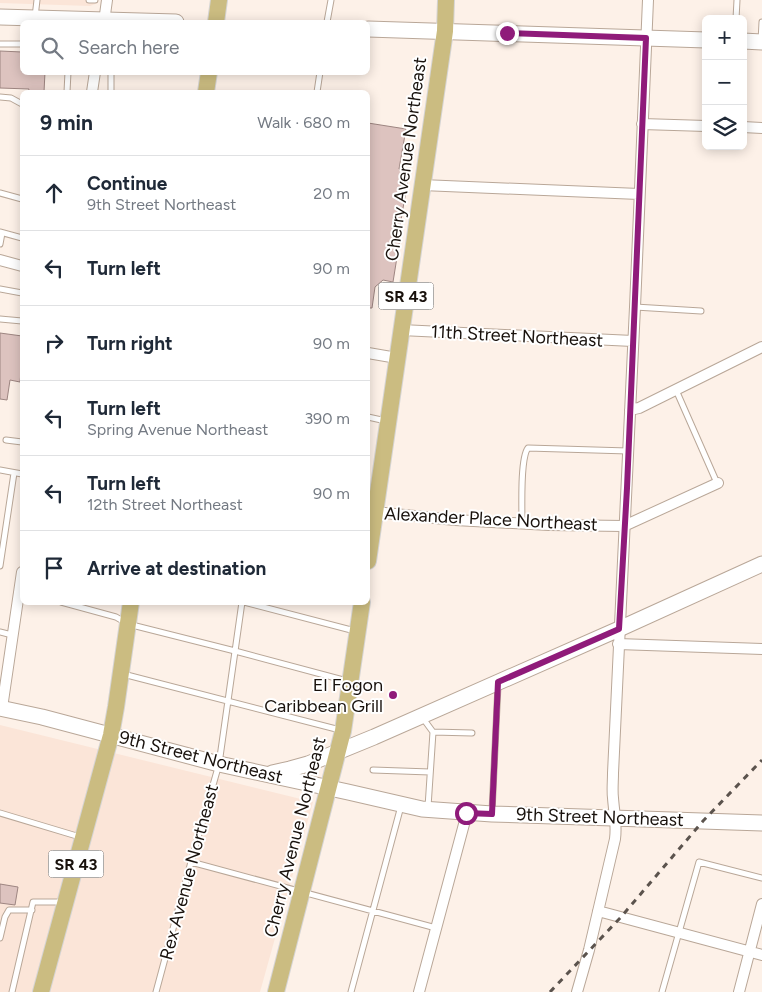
<!DOCTYPE html>
<meta charset="utf-8">
<style>
:root{--surface:#fff;--page:#f6f6f7;--text:#1f2937;--muted:#747a83;--line:#e0e1e3}
body{margin:0;font-family:Figtree,sans-serif;background:var(--page);color:var(--text)}
.controls{position:absolute;right:15px;top:15px;display:grid;overflow:hidden;border-radius:8px;box-shadow:0 2px 12px #0003}
.controls button{width:45px;height:45px;display:grid;place-items:center;padding:0;border:0;border-bottom:1px solid var(--line);background:var(--surface);color:var(--text);font:25px sans-serif}
.stop{position:absolute;width:15px;height:15px;margin:-11px;border:4px solid #8f1b7a;border-radius:50%;background:#fff}
.stop.end{background:#8f1b7a;border-color:#fff;box-shadow:0 1px 5px #0008}
.list{margin:0;padding:0;list-style:none}
h2{display:flex;justify-content:space-between;align-items:center;height:65px;margin:0;padding:0 20px;font-size:21px}
h2 small{font-size:16px;font-weight:400;color:var(--muted)}
.list li{display:grid;grid-template-columns:32px 1fr auto;gap:15px;align-items:center;box-sizing:border-box;height:75px;padding:0 20px;border-top:1px solid var(--line)}
.list b{display:block;font-size:19px;white-space:nowrap}
.list p{margin:0;font-size:16px;white-space:nowrap;color:var(--muted)}
.list em{font-size:16px;font-style:normal;color:var(--muted)}
.icon{flex:none;width:28px;height:28px;fill:none;stroke:currentColor;stroke-width:2;stroke-linecap:round;stroke-linejoin:round}
.map{position:relative;flex:none;width:762px;height:992px;overflow:hidden}
.search{position:absolute;background:var(--surface);box-shadow:0 2px 12px #0003;left:20px;top:20px;width:350px;height:55px;display:flex;align-items:center;gap:12px;box-sizing:border-box;padding:0 18px;border-radius:8px;color:var(--muted);font-size:19px}
.panel{position:absolute;background:var(--surface);box-shadow:0 2px 12px #0003;left:20px;top:90px;width:350px;height:515px;border-radius:8px}
.map>svg:first-child{display:block}
.commercial{fill:#fbe5d8}
.building{fill:#ddc3bf;stroke:#9d8581}
.lines{fill:none;stroke-linecap:round;stroke-linejoin:round}
.lane-casing{stroke:#b9a798;stroke-width:7}
.street-casing{stroke:#b9a798;stroke-width:12}
.secondary-casing{stroke:#b9a798;stroke-width:17}
.primary-casing{stroke:#d5d4d3;stroke-width:18}
.lane{stroke:#fff;stroke-width:5}
.street{stroke:#fff;stroke-width:10}
.secondary{stroke:#fff;stroke-width:15}
.primary{stroke:#cbbc81;stroke-width:16}
.rail{stroke:#5b534d;stroke-width:3;stroke-dasharray:6 6;stroke-linecap:butt}
.route{stroke:#8f1b7a;stroke-width:6}
.poi-dot{fill:#8f1b7a;stroke:#fff;stroke-width:2}
.labels{text-anchor:middle;dominant-baseline:central;stroke-width:4;stroke-linejoin:round;paint-order:stroke}
.shield{fill:#fff;stroke:#5d5855;stroke-width:1}
.shield-label{font-size:16px;font-weight:bold;fill:#18110c}
.street-label{font-size:18px;fill:#18110c;stroke:#fff}
.poi-label{font-size:18px;fill:#18110c;stroke:#fff;text-anchor:end}
</style>
<div class="map">
<svg width="762" height="992" viewBox="0 0 762 992">
<rect width="100%" height="100%" fill="#fdf1e8"/>
<path class="commercial" d="M 0,0 L 98,0 L 98,3 L 90,6 L 0,3 Z
M 0,725 L 313,802 L 260,992 L 0,992 Z"/>
<path class="building" d="M 0,51 L 22,52 L 22,72 L 45,72 L 44,92 L 28,92 L 29,89 L 0,88 Z
M 368,123 L 406,129 L 399,169 L 404,170 L 404,172 L 409,173 L 400,226 L 402,226 L 393,282 L 383,280 L 375,287 L 372,308 L 368,308 Z
M 0,333 L 22,336 L 22,363 L 20,382 L 10,380 L 7,400 L 0,399 Z
M 0,884 L 18,887 L 15,905 L 0,903 Z"/>
<g class="lines">
<g class="lane-casing">
<path id="lane" d="M 89,0 L 95,0
M 35,17 L 37,0
M 736,19 L 737,0
M 327,22 L 331,0
M 761,41 L 762,22
M 0,44 L 22,44
M 67,92 L 68,72
M 111,92 L 111,72
M 317,92 L 320,72
M 0,97 L 11,98 L 22,104
M 0,193 L 22,199
M 0,232 L 22,238
M 0,244 L 2,233
M 0,289 L 22,293
M 635,307 L 701,311
M 0,319 L 22,321
M 676,390 L 717,483
M 368,417 L 386,421
M 6,440 L 22,442
M 0,470 L 22,474
M 522,523 C 522,508 520,458 528,448 L 628,451
M 0,566 L 14,473
M 61,602 L 116,617 L 128,624 L 235,651 L 347,681
M 244,602 L 355,631
M 0,632 L 12,635
M 123,674 L 340,730
M 422,717 L 433,732 L 428,807
M 433,732 L 472,733
M 373,770 L 430,772
M 492,812 L 498,685
M 0,813 L 80,837
M 191,862 L 436,928
M 0,938 L 5,917 L 9,910 L 32,910
M 12,992 L 33,902 L 63,902
M 156,992 L 191,862 L 219,764 L 242,602
M 351,992 L 401,806
M 662,992 L 699,862 L 762,878"/>
</g>
<g class="street-casing">
<path id="street" d="M 104,22 L 107,0
M 92,92 L 95,72
M 642,124 L 706,126
M 743,127 L 762,128
M 422,185 L 639,194
M 0,260 L 22,266
M 401,330 L 633,341
M 368,353 L 397,358
M 630,410 L 639,408 L 762,347
M 375,512 L 455,520 L 549,525 L 624,526 L 718,483
M 618,644 L 762,649
M 2,708 L 22,572
M 598,911 L 762,955
M 419,992 L 467,813
M 577,992 L 589,950 L 615,839 C 617,825 614,812 613,798 C 612,790 613,782 613,773 L 635,307 L 648,0
M 739,992 L 762,904"/>
</g>
<g class="secondary-casing">
<path id="secondary" d="M 0,17 L 176,22
M 368,29 L 706,40
M 743,41 L 762,42
M 0,708 L 42,717 L 219,764 L 348,792 L 422,809 L 492,814 L 762,823
M 272,773 L 290,769 L 308,764 L 374,737 L 619,629 L 762,564"/>
</g>
<g class="primary-casing">
<path id="primary" d="M 216,22 L 219,0
M 206,92 L 209,72
M 368,561 L 445,31 L 446,0
M 41,992 L 111,735 L 116,707 L 131,602
M 276,992 L 343,731 L 362,602"/>
</g>
<use href="#lane" class="lane"/>
<use href="#street" class="street"/>
<use href="#secondary" class="secondary"/>
<use href="#primary" class="primary"/>
<path class="rail" d="M 550,992 L 621,917 L 703,821 L 762,760"/>
</g>
<g class="lines">
<path class="route" d="M 466,813 L 492,814 L 498,682 L 619,629 L 627,488 L 646,38 L 507,33"/>
</g>
<circle class="poi-dot" cx="393" cy="695" r="5"/>
<g class="labels">
<g class="shield">
<rect x="378.5" y="282.5" width="55" height="27" rx="4"/>
<rect x="48.5" y="850.5" width="55" height="27" rx="4"/>
</g>
<g class="shield-label">
<text x="406" y="296">SR 43</text>
<text x="76" y="864">SR 43</text>
</g>
<g class="street-label">
<text transform="translate(406 159) rotate(-82)">Cherry Avenue Northeast</text>
<text transform="translate(517 336) rotate(3)">11th Street Northeast</text>
<text transform="translate(491 519) rotate(3)">Alexander Place Northeast</text>
<text transform="translate(201 757) rotate(14)">9th Street Northeast</text>
<text transform="translate(600 817) rotate(2)">9th Street Northeast</text>
<text transform="translate(295 837) rotate(-76)">Cherry Avenue Northeast</text>
<text transform="translate(189 872) rotate(-75)">Rex Avenue Northeast</text>
</g>
<g class="poi-label">
<text x="383" y="685">El Fogon<tspan x="383" dy="21">Caribbean Grill</tspan></text>
</g>
</g>
</svg>
<div class="controls">
<button>+</button>
<button>−</button>
<button><svg class="icon" aria-label="layers" viewBox="0 0 24 24"><path d="M12 4l9 5-9 5-9-5zM3 14l9 5 9-5"/></svg></button>
</div>
<div class="stop" style="left:466px;top:813px"></div>
<div class="stop end" style="left:507px;top:33px"></div>
<div class="search"><svg class="icon" aria-label="search" viewBox="0 0 24 24"><circle cx="10" cy="10" r="6"/><path d="M15 15l6 6"/></svg>Search here</div>
<section class="panel">
<h2>9 min<small>Walk · 680 m</small></h2>
<ul class="list">
<li><svg class="icon" aria-label="ahead" viewBox="0 0 24 24"><path d="M12 20V5M6 11l6-6 6 6"/></svg><div><b>Continue</b><p>9th Street Northeast</p></div><em>20 m</em></li>
<li><svg class="icon" aria-label="left" viewBox="0 0 24 24"><path d="M17 20v-9H6M10 6l-5 5 5 5"/></svg><div><b>Turn left</b></div><em>90 m</em></li>
<li><svg class="icon" aria-label="right" viewBox="0 0 24 24"><path d="M7 20v-9h11M14 6l5 5-5 5"/></svg><div><b>Turn right</b></div><em>90 m</em></li>
<li><svg class="icon" aria-label="left" viewBox="0 0 24 24"><path d="M17 20v-9H6M10 6l-5 5 5 5"/></svg><div><b>Turn left</b><p>Spring Avenue Northeast</p></div><em>390 m</em></li>
<li><svg class="icon" aria-label="left" viewBox="0 0 24 24"><path d="M17 20v-9H6M10 6l-5 5 5 5"/></svg><div><b>Turn left</b><p>12th Street Northeast</p></div><em>90 m</em></li>
<li><svg class="icon" aria-label="arrive" viewBox="0 0 24 24"><path d="M6 21V4h12l-3 4 3 4H6"/></svg><div><b>Arrive at destination</b></div></li>
</ul>
</section>
</div>
